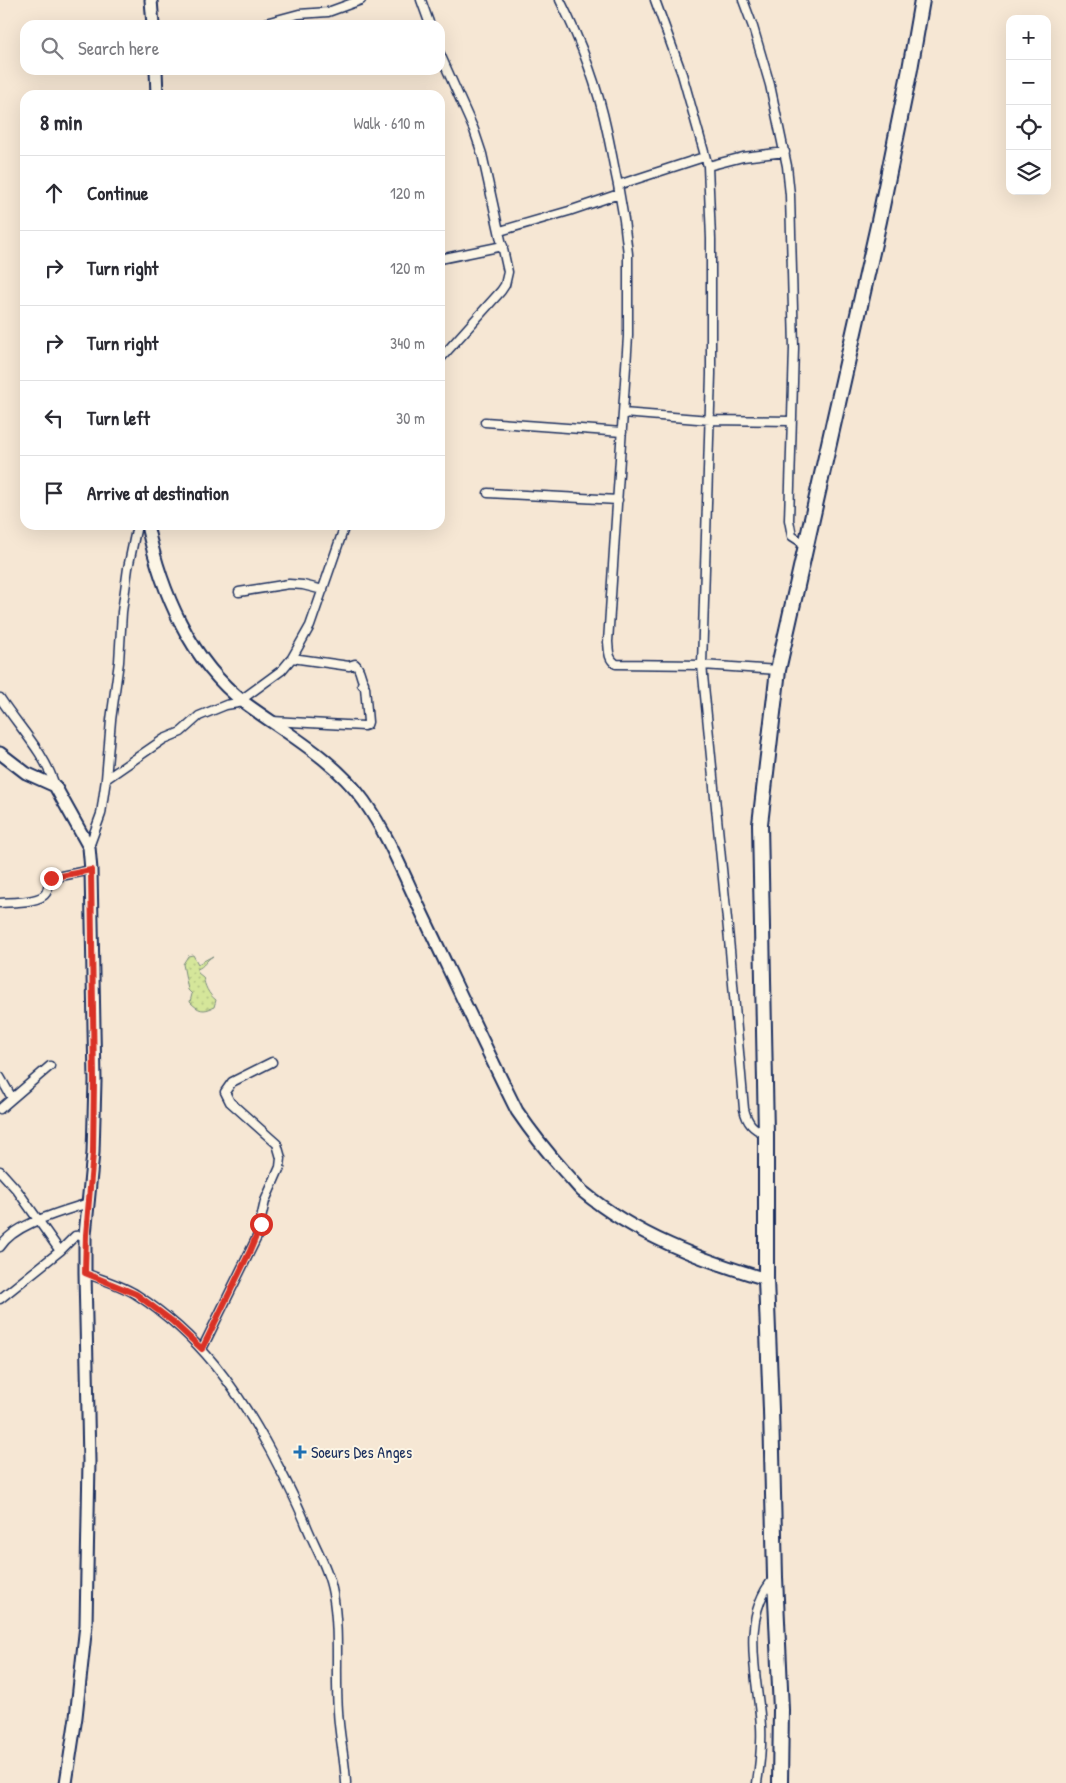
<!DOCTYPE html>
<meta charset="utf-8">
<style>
:root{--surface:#fff;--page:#f7f7f7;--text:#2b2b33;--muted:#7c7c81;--line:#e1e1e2}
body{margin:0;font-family:"Patrick Hand",sans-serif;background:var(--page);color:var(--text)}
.controls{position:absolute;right:15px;top:15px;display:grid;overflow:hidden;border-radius:10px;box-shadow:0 5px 20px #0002}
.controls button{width:45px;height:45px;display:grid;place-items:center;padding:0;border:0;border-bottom:1px solid var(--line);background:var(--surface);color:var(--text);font:25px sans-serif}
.stop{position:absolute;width:15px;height:15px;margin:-11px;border:4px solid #d93025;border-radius:50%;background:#fff}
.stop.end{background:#d93025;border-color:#fff;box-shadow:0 1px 5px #0008}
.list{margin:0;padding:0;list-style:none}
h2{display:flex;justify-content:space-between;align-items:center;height:65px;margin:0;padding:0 20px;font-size:21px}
h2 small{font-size:16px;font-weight:400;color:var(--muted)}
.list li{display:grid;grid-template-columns:32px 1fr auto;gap:15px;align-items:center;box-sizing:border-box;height:75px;padding:0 20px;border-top:1px solid var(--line)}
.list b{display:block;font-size:19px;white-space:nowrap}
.list em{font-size:16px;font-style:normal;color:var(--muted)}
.icon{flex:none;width:28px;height:28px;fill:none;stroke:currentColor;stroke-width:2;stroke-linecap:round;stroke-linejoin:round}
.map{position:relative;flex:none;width:1066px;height:1783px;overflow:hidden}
.search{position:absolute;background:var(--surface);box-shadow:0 5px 20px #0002;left:20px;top:20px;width:425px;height:55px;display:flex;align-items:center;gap:12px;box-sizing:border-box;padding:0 18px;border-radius:15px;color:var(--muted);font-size:19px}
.panel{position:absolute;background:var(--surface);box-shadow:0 5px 20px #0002;left:20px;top:90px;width:425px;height:440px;border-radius:15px}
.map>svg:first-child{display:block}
.grass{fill:url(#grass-dots);stroke:#788a7c}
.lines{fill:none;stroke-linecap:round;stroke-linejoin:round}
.street-casing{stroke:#1b2f5e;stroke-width:11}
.secondary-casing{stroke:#1b2f5e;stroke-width:15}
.highway-casing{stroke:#1b2f5e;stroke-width:18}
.street{stroke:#fcf5e5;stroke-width:8}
.secondary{stroke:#fcf5e5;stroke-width:11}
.highway{stroke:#fcf5e5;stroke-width:14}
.route{stroke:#d93025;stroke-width:6}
.poi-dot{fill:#1f6fb2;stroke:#fcf5e5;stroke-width:2}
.labels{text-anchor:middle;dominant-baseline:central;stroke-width:4;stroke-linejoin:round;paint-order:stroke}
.poi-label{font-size:16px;fill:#1b2f5e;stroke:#fcf5e5;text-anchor:start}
</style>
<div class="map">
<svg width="1066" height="1783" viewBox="0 0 1066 1783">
<defs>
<pattern id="grass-dots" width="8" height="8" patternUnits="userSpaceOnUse" patternTransform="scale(1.25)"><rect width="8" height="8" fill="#d5e69a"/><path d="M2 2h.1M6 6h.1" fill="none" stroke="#b6c687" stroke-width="1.8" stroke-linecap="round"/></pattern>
</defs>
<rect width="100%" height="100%" fill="#f6e7d4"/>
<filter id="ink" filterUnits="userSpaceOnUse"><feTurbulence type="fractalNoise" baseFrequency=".02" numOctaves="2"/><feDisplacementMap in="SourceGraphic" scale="10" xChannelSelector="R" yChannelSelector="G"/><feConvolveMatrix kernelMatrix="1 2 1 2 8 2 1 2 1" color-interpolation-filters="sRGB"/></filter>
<g filter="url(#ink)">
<path class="grass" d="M 193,955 L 198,964 L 213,956 C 206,960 204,967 197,969 L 198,973 L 203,977 C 205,986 208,994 216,1000 L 214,1007 C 203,1012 199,1011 190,1002 L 192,994 L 188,990 L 183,964 L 188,956 Z"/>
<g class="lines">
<g class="street-casing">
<path id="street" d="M 421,0 L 430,25
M 560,0 C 580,40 598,88 607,131 C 611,149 614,167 618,185
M 655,0 L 682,74 L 708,166 L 711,239 L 711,374 L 702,665 L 730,950 L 744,1109 C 747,1122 752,1129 766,1134
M 743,0 L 753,27 L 770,85 L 787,166 L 790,195 L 794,348 L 789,520 L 792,536 L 806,545
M 258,25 L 299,14 L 328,12 L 361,0
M 440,54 L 474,130 L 482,154 L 508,272 L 505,285 L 501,291 L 440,359
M 704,157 L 618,185 L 624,220 L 628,254 L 628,336 L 608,642 C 609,651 608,659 616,664 L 702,665 L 778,670
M 708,166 L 743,157 L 785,152
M 500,231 L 569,211 L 619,194
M 440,259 L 503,246
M 623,413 L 710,420 L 791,421
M 485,422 L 622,432
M 488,493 L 618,500
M 239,592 L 289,584 L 303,585 L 323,590
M 0,698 C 19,727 45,753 55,786
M 241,700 L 282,670 L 292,658 L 310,626 L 345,525
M 272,721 L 364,726 L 367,725 L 368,722 L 365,687 L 362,684 L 364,683 C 360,678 361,669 355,664 L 349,666 L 292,658
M 106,779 L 164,739 L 181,732 L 199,716 L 226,705 L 244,702
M 89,847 L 101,814 L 106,779 L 111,720 L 119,662 L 122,612 L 128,568 L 137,525
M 0,903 C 12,902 40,903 46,893 C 49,888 48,882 51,878 L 91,870
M 0,1077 L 12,1098
M 0,1109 L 50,1066
M 0,1171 L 17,1190 L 60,1251
M 0,1247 C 15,1223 62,1212 88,1203
M 85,1273 C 102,1280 122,1285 137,1295 C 200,1336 236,1387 271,1452 C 284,1477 297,1501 307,1527 C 316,1549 329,1570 333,1594 C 340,1633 335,1672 338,1711 C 339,1735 345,1759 346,1783
M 0,1299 L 60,1251 L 75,1236 L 85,1235
M 202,1349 L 257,1237 L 265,1201 L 280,1167 L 281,1158 L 277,1144 L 230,1102 L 225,1092 L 232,1082 L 272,1062
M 757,1783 C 760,1764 762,1745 761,1726 C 758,1678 739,1619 774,1578"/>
</g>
<g class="secondary-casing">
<path id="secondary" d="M 151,0 L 153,25
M 156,70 L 157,95
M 147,525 C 161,591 190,661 245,703 C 286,733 334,759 364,801 C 388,835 403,873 421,911 C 453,978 484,1045 517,1111 C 532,1133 547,1152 564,1171 C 570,1177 576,1185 582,1191 C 635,1235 701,1260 766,1279
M 0,753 L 26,773 L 55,786 L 89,847 L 91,870 L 95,1081 L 93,1153 L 85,1235 L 85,1273 L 89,1461 L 86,1625 L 76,1717 L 66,1783"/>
</g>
<g class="highway-casing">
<path id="highway" d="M 780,1783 L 781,1710 L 775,1577 L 771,1410 L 766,1279 L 766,1134 L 760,824 L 778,670 L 879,221 L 910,69 L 922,0"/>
</g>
<use href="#street" class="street"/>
<use href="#secondary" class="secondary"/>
<use href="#highway" class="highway"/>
</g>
</g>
<g class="lines" filter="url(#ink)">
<path class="route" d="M 51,878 L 91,870 L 94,1081 L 93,1153 L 86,1235 L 85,1273 L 136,1294 L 172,1321 L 202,1349 L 250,1251 L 261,1224"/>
</g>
<path class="poi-dot" d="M297.5 1444.5h5v5h5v5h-5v5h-5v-5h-5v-5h5z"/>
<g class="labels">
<g class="poi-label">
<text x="311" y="1452">Soeurs Des Anges</text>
</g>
</g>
</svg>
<div class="controls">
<button>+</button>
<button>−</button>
<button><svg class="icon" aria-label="locate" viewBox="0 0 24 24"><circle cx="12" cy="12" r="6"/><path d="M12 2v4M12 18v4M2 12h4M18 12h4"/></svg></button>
<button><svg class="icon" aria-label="layers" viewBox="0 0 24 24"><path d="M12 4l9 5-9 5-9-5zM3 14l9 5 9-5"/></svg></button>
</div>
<div class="stop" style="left:261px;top:1224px"></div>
<div class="stop end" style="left:51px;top:878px"></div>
<div class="search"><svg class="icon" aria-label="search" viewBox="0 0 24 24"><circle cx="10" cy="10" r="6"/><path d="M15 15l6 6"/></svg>Search here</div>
<section class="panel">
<h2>8 min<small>Walk · 610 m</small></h2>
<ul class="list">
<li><svg class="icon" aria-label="ahead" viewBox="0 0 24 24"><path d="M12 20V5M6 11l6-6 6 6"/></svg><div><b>Continue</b></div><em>120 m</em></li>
<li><svg class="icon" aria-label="right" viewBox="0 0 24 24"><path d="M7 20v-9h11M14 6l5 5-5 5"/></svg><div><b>Turn right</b></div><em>120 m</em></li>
<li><svg class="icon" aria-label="right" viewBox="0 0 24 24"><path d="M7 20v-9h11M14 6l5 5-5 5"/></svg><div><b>Turn right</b></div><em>340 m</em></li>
<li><svg class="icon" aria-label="left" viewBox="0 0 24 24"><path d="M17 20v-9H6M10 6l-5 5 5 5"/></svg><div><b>Turn left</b></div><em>30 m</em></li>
<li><svg class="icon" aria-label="arrive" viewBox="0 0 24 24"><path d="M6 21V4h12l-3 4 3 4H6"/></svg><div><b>Arrive at destination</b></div></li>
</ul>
</section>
</div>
